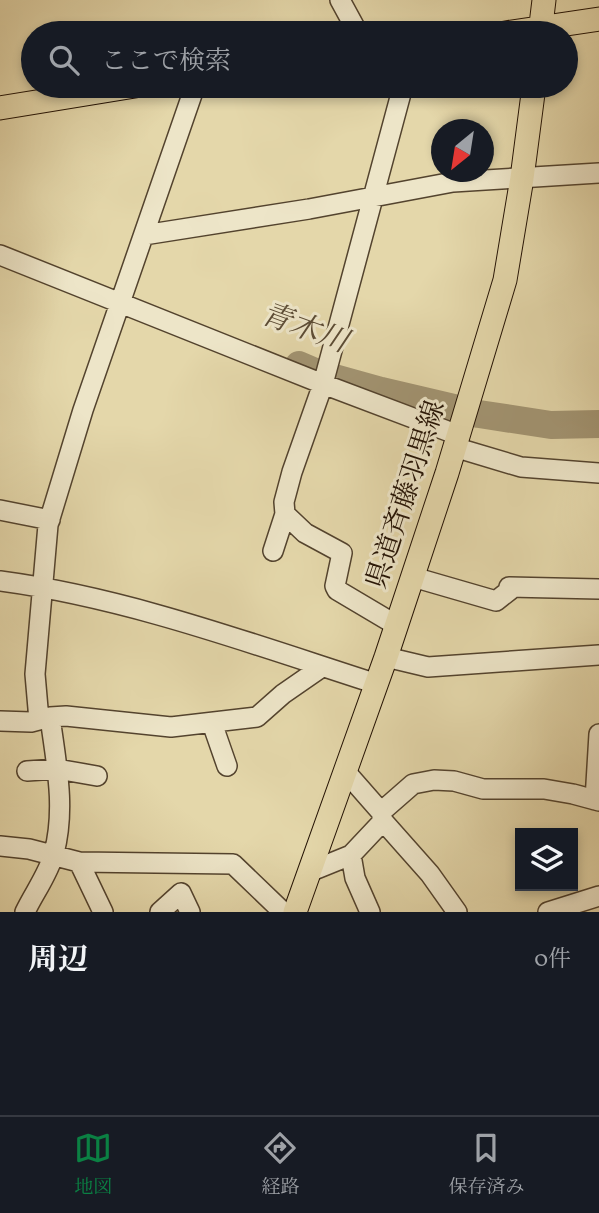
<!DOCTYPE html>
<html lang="ja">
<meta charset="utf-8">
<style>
:root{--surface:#171b24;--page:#242831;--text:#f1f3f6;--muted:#9ea1a6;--line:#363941;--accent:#0b8043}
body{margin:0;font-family:Vollkorn,"Noto Serif JP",serif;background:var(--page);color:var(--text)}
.controls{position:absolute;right:21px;bottom:21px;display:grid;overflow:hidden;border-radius:0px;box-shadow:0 4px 10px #0003}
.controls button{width:63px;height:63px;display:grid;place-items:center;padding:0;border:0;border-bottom:2px solid var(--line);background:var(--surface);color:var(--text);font:35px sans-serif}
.compass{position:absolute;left:431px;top:119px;width:63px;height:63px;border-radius:50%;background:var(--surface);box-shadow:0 4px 10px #0003;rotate:210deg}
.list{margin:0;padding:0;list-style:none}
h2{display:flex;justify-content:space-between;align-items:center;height:91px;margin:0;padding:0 28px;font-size:30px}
h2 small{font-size:23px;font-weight:400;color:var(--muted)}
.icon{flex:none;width:38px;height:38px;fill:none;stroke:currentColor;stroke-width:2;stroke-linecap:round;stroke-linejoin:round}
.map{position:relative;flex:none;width:599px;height:912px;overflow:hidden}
.search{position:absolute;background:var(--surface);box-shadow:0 4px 10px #0003;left:21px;right:21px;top:21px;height:77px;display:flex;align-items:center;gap:18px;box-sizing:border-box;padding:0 24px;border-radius:38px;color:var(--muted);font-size:26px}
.sheet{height:203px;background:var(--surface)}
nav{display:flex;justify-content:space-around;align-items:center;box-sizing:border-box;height:98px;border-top:2px solid var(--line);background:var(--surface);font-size:19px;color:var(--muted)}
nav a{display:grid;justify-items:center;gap:4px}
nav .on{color:var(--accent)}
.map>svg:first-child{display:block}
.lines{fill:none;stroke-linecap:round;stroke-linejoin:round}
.river{stroke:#a29472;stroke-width:28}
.minor-casing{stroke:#53432e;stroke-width:22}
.major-casing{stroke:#231204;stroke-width:25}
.minor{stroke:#ede5c8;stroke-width:19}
.major{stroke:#e4d7aa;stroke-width:23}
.labels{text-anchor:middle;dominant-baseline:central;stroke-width:6;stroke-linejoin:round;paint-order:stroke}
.street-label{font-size:28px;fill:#231204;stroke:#ede5c8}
.water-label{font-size:30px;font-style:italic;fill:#5c4c35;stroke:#ede5c8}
</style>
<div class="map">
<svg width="599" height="912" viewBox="0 0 599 912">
<rect width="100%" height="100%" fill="#e4d7aa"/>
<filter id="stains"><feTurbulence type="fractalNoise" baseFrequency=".00286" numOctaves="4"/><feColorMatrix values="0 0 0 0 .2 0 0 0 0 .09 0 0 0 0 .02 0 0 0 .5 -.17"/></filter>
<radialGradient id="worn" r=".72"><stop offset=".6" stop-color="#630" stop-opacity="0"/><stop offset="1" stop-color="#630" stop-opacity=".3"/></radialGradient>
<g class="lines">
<path class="river" d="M 299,365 L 320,374 L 381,391 L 479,414 L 551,425 L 599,424"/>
<g class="minor-casing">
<path id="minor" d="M 340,0 L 358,33
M 144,235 L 309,209 L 453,182 L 599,173
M 0,255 L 323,384 L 458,435
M 454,447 L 521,467 L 599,473
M 0,510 L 50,520
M 285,514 L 305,533 L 342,553 L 335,586 L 337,590 L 396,625
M 273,551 L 285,514 L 284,502 L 292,472 L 323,384 L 403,86
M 413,577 L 496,601 L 510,590 L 509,587 L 599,589
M 0,581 C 128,598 255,645 377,684
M 386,657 L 428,667 L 599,655
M 50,717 L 66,716 L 171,727 L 257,717 L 283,694 L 322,667
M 39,720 L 35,674 L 48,525 L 83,410 L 195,86
M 0,721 L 31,722 L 50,717 C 56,763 66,807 54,853 C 49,873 34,893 25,912
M 212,723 L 227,766
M 27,771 L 57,769 L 97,776
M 345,771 L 381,812 L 383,821 L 430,874 L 457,912
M 595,800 L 599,734
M 381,812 L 413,784 L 434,780 L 454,781 L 483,789 L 544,789 L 573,794 L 599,801
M 0,846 L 29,849 L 79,862 L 233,864 L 283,912
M 351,855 L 355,878 L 370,912
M 79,862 L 103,912
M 309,872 L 351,855 L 383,821
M 160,912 L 181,893 L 190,912
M 548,912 L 599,896"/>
</g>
<g class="major-casing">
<path id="major" d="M 505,33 L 599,19
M 540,33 L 544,0
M 0,108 L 135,86
M 295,912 L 386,657 L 447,473 L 505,280 L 522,178 L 534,86"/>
</g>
<use href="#minor" class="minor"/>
<use href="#major" class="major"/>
</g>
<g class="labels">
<g class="street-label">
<text transform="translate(407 495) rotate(-72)">県道斉藤羽黒線</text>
</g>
<g class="water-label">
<text transform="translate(304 329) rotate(20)">青木川</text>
</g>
</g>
<rect width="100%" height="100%" filter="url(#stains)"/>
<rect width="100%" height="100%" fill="url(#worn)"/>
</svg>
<div class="controls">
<button><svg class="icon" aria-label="layers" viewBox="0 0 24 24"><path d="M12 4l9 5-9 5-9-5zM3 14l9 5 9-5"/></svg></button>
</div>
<svg class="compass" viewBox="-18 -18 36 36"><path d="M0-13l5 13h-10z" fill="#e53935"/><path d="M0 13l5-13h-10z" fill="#9ea1a6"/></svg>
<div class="search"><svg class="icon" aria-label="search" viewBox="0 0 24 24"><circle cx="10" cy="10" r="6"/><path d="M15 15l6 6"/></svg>ここで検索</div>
</div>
<section class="sheet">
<h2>周辺<small>0件</small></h2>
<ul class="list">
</ul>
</section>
<nav>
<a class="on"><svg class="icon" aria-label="map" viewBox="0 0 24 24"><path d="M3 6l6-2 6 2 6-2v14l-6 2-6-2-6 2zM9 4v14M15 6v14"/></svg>地図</a>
<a><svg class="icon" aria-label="directions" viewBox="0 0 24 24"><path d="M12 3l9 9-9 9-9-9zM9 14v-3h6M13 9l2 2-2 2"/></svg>経路</a>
<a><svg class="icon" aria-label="saved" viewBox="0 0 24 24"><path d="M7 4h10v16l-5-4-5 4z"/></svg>保存済み</a>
</nav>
